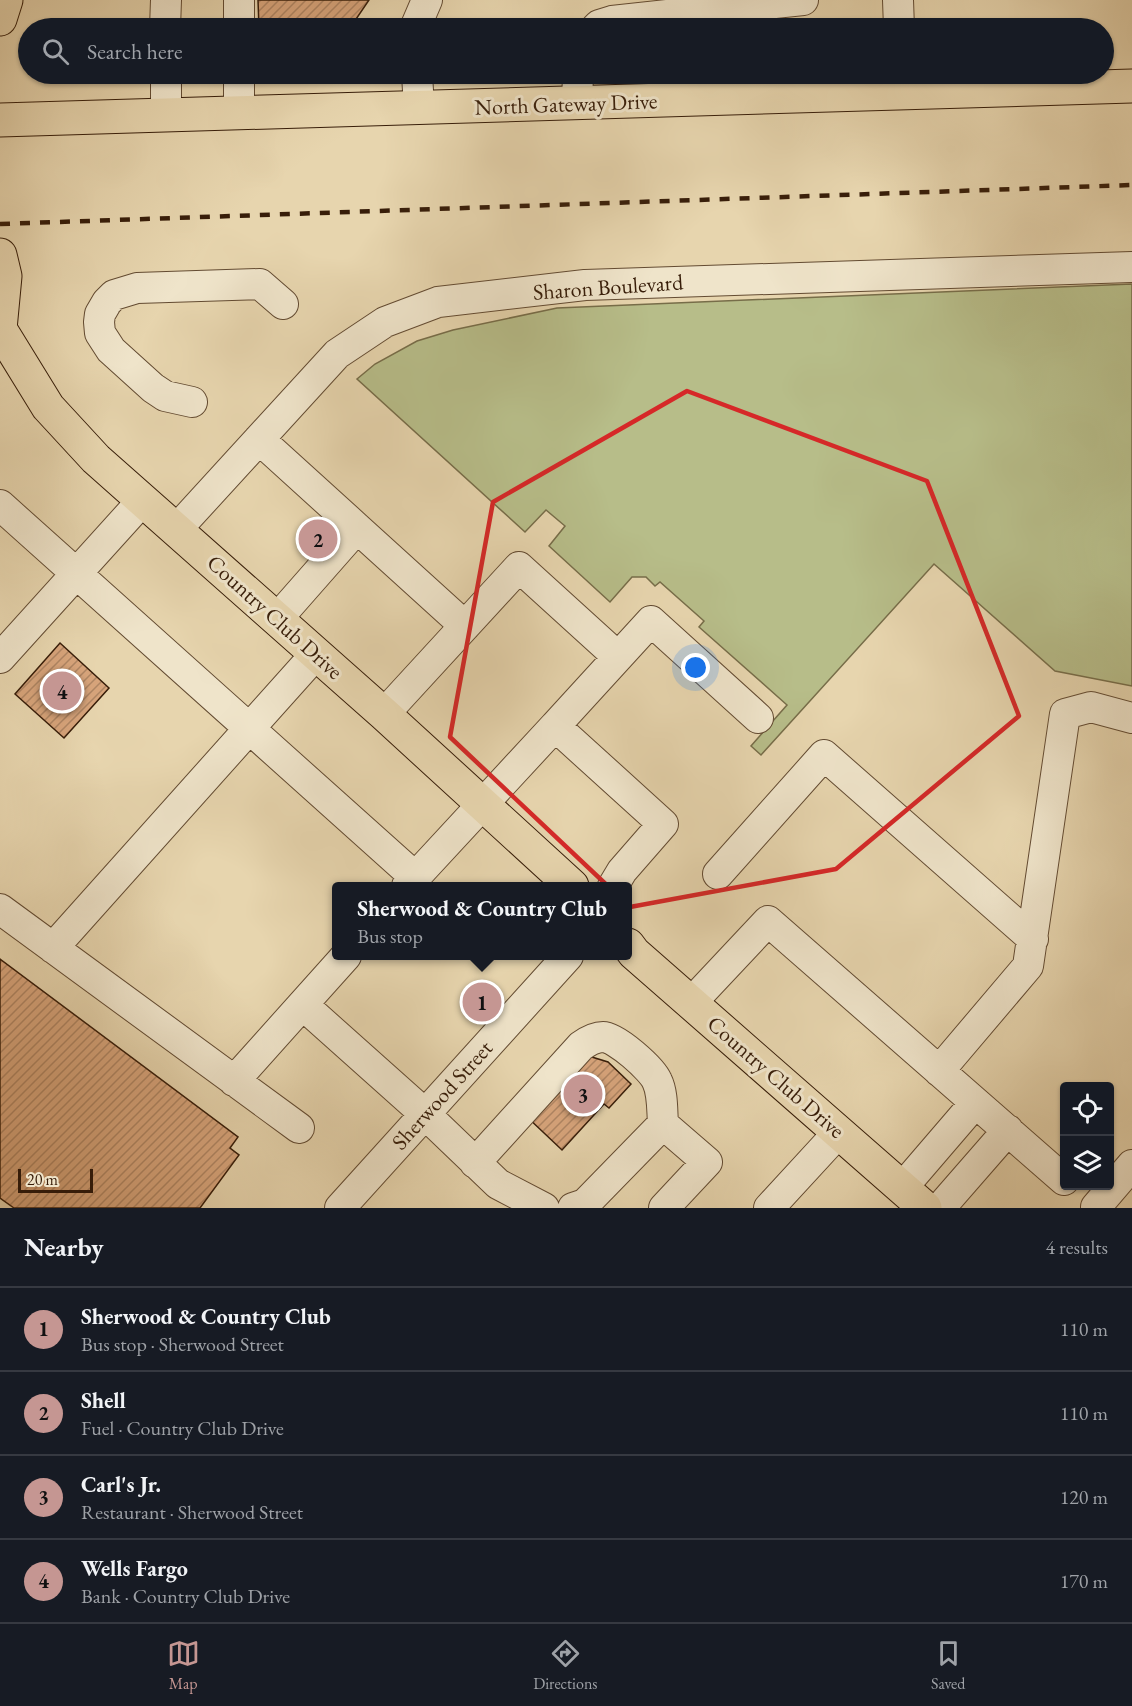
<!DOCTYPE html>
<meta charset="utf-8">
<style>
:root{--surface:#171b24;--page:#20242c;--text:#f1f3f6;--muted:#9ea1a6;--line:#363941;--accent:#c59692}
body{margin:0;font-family:"EB Garamond",serif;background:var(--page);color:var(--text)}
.controls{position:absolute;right:18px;bottom:18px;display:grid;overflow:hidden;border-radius:6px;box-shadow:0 2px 4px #0004}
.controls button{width:54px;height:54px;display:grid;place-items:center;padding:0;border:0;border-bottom:2px solid var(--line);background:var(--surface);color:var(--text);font:30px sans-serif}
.scale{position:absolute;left:18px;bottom:15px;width:75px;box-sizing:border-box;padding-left:6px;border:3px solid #371d09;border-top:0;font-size:16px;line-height:21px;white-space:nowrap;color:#371d09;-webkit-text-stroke:4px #efe4ca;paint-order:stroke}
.you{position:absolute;left:696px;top:668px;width:21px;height:21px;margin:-15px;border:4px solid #fff;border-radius:50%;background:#1a73e8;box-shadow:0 0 0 9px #1a73e833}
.badge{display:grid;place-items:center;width:39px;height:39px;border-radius:50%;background:var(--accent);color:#111;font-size:20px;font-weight:700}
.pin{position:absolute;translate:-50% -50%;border:3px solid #fff;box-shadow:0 2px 6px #0006}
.popup{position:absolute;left:332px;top:882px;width:300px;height:78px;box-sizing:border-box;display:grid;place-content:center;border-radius:6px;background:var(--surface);filter:drop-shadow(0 2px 4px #0005);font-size:20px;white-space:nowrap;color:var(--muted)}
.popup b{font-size:22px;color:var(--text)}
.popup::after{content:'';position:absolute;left:50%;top:100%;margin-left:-12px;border:12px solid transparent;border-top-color:var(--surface)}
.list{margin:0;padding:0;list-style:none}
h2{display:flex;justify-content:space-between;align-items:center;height:78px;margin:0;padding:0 24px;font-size:26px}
h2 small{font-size:20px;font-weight:400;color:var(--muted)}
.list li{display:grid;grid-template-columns:39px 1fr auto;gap:18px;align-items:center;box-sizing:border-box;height:84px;padding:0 24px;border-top:2px solid var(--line)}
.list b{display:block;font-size:22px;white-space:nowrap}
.list p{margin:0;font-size:20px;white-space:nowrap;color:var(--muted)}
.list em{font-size:20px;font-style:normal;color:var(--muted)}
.icon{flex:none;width:33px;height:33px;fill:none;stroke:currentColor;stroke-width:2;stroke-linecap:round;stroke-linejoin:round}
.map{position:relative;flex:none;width:1132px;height:1208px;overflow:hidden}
.search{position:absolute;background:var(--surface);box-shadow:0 2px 4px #0004;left:18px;right:18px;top:18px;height:66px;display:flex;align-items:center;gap:15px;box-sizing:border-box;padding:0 21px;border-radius:33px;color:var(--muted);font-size:22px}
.sheet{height:414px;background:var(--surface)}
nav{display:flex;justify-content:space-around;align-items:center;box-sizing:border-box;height:84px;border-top:2px solid var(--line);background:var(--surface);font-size:16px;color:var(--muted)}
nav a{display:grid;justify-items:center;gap:3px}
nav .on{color:var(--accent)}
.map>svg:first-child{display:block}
.green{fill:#b7bd89;stroke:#776d49;stroke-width:1.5}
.building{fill:url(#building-hatch);stroke:#371d09;stroke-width:1.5}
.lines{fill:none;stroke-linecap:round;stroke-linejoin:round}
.minor-casing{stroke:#634b32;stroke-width:32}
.major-casing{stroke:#371d09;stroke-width:35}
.minor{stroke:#efe4ca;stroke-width:30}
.major{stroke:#e7d5ae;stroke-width:33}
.rail{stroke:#371d09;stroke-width:4.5;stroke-dasharray:10 10;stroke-linecap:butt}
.marked{fill:none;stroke:#d62828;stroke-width:4.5;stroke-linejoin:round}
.labels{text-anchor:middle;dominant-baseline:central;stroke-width:6;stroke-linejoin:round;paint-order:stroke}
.street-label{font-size:22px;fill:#371d09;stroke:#efe4ca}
</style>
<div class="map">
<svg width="1132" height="1208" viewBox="0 0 1132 1208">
<defs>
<pattern id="building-hatch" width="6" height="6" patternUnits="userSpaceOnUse" patternTransform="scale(1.5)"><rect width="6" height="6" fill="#d7a47b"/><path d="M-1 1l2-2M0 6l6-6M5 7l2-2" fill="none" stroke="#af8563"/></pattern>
</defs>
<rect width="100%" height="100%" fill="#e7d5ae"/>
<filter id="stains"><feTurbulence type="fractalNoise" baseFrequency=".00333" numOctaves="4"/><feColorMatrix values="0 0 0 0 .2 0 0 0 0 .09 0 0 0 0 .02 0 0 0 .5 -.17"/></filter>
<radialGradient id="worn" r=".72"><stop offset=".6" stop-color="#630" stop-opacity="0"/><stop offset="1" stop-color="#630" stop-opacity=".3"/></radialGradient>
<path class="green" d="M 1132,284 L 1132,686 L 1055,671 L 934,564 L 761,755 L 751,746 L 787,705 L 699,627 L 704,621 L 660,582 L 655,586 L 646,577 L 632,577 L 610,602 L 549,546 L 565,526 L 546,510 L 525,532 L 357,379 L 375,364 L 417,341 L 453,330 L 557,308 Z"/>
<path class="building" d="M 258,0 L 369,0 L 350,28 L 259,28 Z
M 60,643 L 109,688 L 64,738 L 15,694 Z
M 0,959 L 238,1137 L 230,1148 L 239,1155 L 200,1208 L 14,1208 L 0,1198 Z
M 582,1054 L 608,1062 L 631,1084 L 609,1108 L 604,1104 L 562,1150 L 525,1115 Z"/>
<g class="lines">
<g class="minor-casing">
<path id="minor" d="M 239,0 L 239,28
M 898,0 L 899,28
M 165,28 L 166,0
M 415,28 L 427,0
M 596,28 L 599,25 L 612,21 L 803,0
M 166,74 L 166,116
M 239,74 L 239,114
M 417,74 L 419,108
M 577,103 L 578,74
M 192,402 L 165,396 L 153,388 L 111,350 L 100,333 L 99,322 L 100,314 L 107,302 L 114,295 L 137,288 L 260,284 L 283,304
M 259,439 L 357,528
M 0,505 L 415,877
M 176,530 L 337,354 L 385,322 L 438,302 L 585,285 L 1132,267
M 277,619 L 357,528 L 465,626
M 0,658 L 142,501
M 384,714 L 519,567 L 618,657
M 555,726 L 651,621 L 758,718
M 718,874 L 824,755 L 1033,939
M 407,886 L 555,726 L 663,824 L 622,871 L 613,886
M 0,909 L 299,1128
M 53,948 L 316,654
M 691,1003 L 768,921 L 1064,1180
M 303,1005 L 425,1114 L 498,1184 L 544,1208
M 939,1071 L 1028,966 L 1065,714 L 1091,707 L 1132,718
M 234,1081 L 346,956
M 475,1163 L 581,1046 C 588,1041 595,1037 603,1037 C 616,1037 652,1069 657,1081 C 663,1093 662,1111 663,1124
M 902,1188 L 975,1103
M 1096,1207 L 1132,1165
M 340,1208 L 568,956
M 573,1208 L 585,1204 L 663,1124 L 707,1162 L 664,1208
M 769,1208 L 838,1133
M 940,1208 L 1008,1130"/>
</g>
<g class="major-casing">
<path id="major" d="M 0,19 L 6,0
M 0,120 L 1132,86
M 0,255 L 5,276 L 0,329
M 0,329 L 48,407 L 96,459 L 384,714 L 572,886
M 628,945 L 634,953 L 925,1208"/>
</g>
<use href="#minor" class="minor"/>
<use href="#major" class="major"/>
<path class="rail" d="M 0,224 L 1132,185"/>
</g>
<path class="marked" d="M 687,391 L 927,481 L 1019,716 L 836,869 L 630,907 L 450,737 L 493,502 Z"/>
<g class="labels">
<g class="street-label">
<text transform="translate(566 104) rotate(-2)">North Gateway Drive</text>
<text transform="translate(608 287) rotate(-4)">Sharon Boulevard</text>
<text transform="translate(275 617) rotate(42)">Country Club Drive</text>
<text transform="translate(776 1077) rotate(41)">Country Club Drive</text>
<text transform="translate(442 1095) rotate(-48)">Sherwood Street</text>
</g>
</g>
<rect width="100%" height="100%" filter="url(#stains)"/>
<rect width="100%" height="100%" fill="url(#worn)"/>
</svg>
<div class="controls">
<button><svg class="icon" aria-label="locate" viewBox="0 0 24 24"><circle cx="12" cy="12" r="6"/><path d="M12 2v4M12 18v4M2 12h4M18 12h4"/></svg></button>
<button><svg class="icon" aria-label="layers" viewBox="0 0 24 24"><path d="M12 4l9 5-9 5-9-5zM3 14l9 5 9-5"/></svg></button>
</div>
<div class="scale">20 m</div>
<div class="you"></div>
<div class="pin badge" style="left:482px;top:1002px">1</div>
<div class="popup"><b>Sherwood &amp; Country Club</b>Bus stop</div>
<div class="pin badge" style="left:318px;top:539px">2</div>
<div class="pin badge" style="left:583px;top:1094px">3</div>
<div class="pin badge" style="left:62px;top:691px">4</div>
<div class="search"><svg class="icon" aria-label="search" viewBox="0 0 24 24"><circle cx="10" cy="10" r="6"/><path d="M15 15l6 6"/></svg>Search here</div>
</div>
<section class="sheet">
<h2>Nearby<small>4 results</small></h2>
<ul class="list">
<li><span class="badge">1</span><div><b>Sherwood &amp; Country Club</b><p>Bus stop · Sherwood Street</p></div><em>110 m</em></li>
<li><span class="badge">2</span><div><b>Shell</b><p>Fuel · Country Club Drive</p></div><em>110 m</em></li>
<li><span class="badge">3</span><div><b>Carl's Jr.</b><p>Restaurant · Sherwood Street</p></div><em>120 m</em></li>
<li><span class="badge">4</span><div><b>Wells Fargo</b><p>Bank · Country Club Drive</p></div><em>170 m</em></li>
</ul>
</section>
<nav>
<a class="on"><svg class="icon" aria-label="map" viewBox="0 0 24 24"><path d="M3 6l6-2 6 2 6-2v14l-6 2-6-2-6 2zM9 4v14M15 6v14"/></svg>Map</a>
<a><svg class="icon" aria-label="directions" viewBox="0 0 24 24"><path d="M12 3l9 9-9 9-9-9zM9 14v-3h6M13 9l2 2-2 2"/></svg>Directions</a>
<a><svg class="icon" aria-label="saved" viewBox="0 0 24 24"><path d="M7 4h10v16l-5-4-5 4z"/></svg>Saved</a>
</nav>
